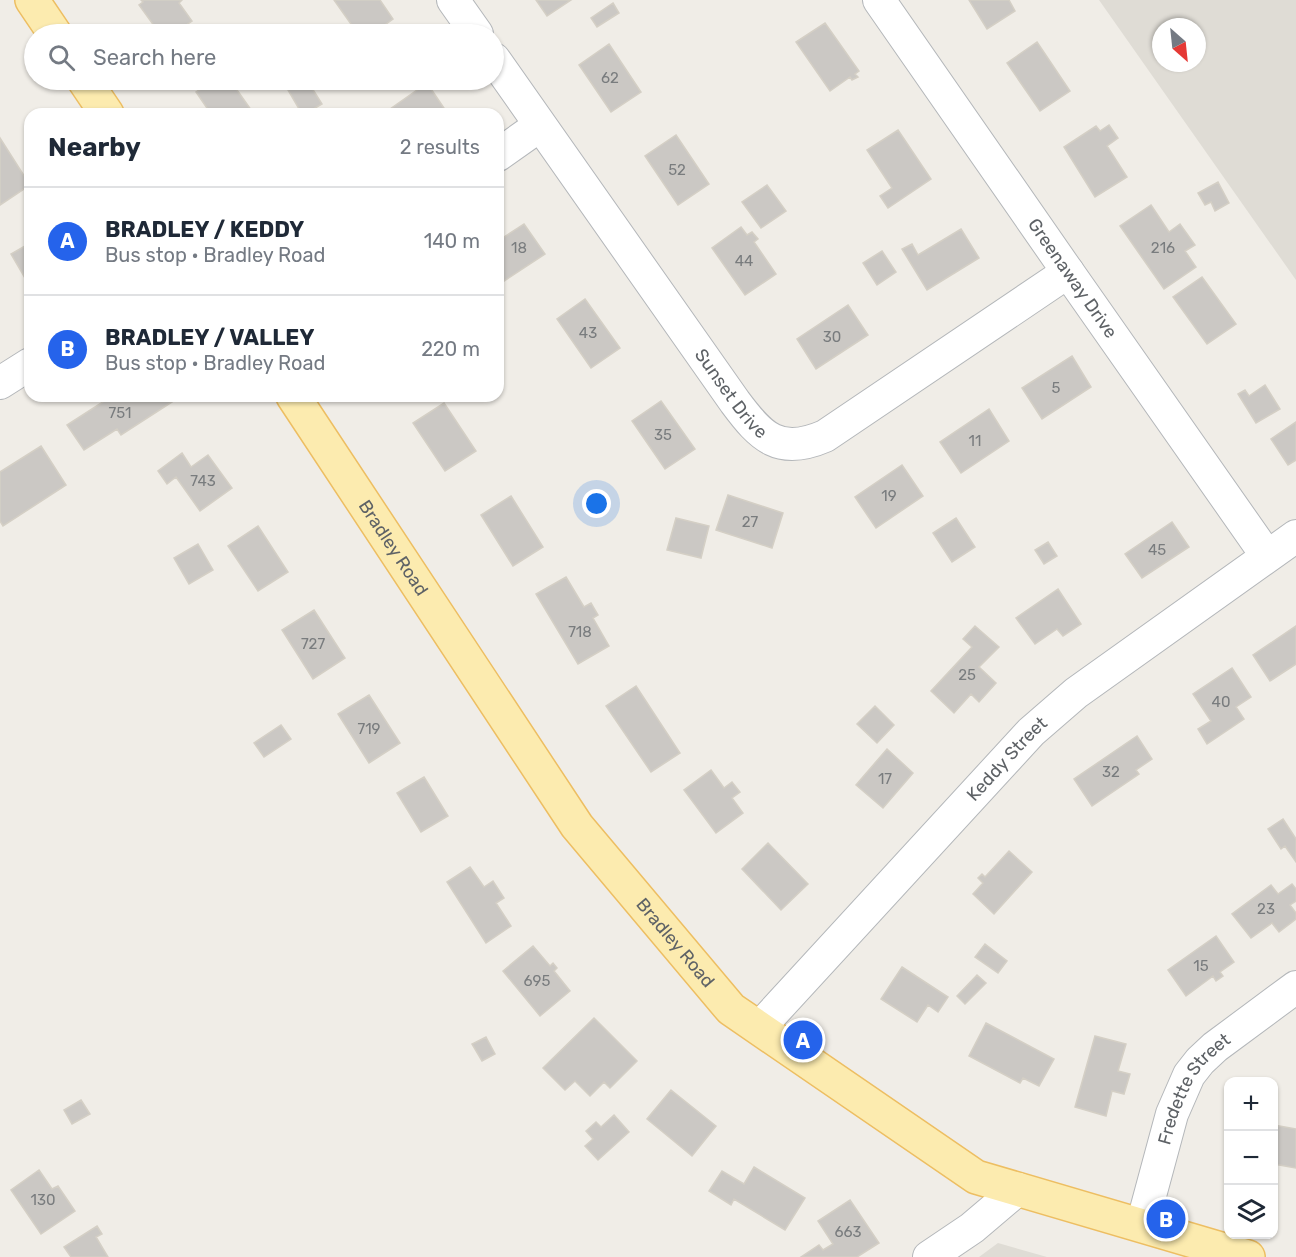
<!DOCTYPE html>
<meta charset="utf-8">
<style>
:root{--surface:#fff;--page:#f6f6f7;--text:#1f2937;--muted:#747a83;--line:#e0e1e3;--accent:#2563eb}
body{margin:0;font-family:Rubik,sans-serif;background:var(--page);color:var(--text)}
.controls{position:absolute;right:18px;bottom:18px;display:grid;overflow:hidden;border-radius:12px;box-shadow:0 2px 4px #0004}
.controls button{width:54px;height:54px;display:grid;place-items:center;padding:0;border:0;border-bottom:2px solid var(--line);background:var(--surface);color:var(--text);font:30px sans-serif}
.compass{position:absolute;left:1152px;top:18px;width:54px;height:54px;border-radius:50%;background:var(--surface);box-shadow:0 2px 4px #0004;rotate:153deg}
.you{position:absolute;left:597px;top:504px;width:21px;height:21px;margin:-15px;border:4px solid #fff;border-radius:50%;background:#1a73e8;box-shadow:0 0 0 9px #1a73e833}
.badge{display:grid;place-items:center;width:39px;height:39px;border-radius:50%;background:var(--accent);color:#fff;font-size:20px;font-weight:700}
.pin{position:absolute;translate:-50% -50%;border:3px solid #fff;box-shadow:0 2px 6px #0006}
.list{margin:0;padding:0;list-style:none}
h2{display:flex;justify-content:space-between;align-items:center;height:78px;margin:0;padding:0 24px;font-size:26px}
h2 small{font-size:20px;font-weight:400;color:var(--muted)}
.list li{display:grid;grid-template-columns:39px 1fr auto;gap:18px;align-items:center;box-sizing:border-box;height:108px;padding:0 24px;border-top:2px solid var(--line)}
.list b{display:block;font-size:22px;white-space:nowrap}
.list p{margin:0;font-size:20px;white-space:nowrap;color:var(--muted)}
.list em{font-size:20px;font-style:normal;color:var(--muted)}
.icon{flex:none;width:33px;height:33px;fill:none;stroke:currentColor;stroke-width:2;stroke-linecap:round;stroke-linejoin:round}
.map{position:relative;flex:none;width:1296px;height:1257px;overflow:hidden}
.search{position:absolute;background:var(--surface);box-shadow:0 2px 4px #0004;left:24px;top:24px;width:480px;height:66px;display:flex;align-items:center;gap:15px;box-sizing:border-box;padding:0 21px;border-radius:33px;color:var(--muted);font-size:22px}
.panel{position:absolute;background:var(--surface);box-shadow:0 2px 4px #0004;left:24px;top:108px;width:480px;height:294px;border-radius:18px}
.map>svg:first-child{display:block}
.education{fill:#dfdcd5;fill-rule:evenodd}
.building{fill:#cbc8c4;stroke:#d4cfc5;stroke-width:1.5}
.lines{fill:none;stroke-linecap:round;stroke-linejoin:round}
.minor-casing{stroke:#b4b7ba;stroke-width:34}
.major-casing{stroke:#edbe62;stroke-width:36}
.minor{stroke:#fff;stroke-width:32}
.major{stroke:#fcebaf;stroke-width:33}
.labels{text-anchor:middle;dominant-baseline:central;stroke-width:5;stroke-linejoin:round;paint-order:stroke}
.number-label{font-size:15px;fill:#797c7e}
.street-label{font-size:18px;fill:#5e6266;stroke:#fff}
</style>
<div class="map">
<svg width="1296" height="1257" viewBox="0 0 1296 1257">
<rect width="100%" height="100%" fill="#f0ede7"/>
<path class="education" d="M 1099,0 L 1296,0 L 1296,280 ZM 1161,27 L 1197,27 L 1197,63 L 1161,63 Z
M 998,1243 L 1047,1257 L 979,1257 Z"/>
<path class="building" d="M 141,0 L 182,0 L 179,3 L 192,21 L 173,34 L 160,34 L 139,5 L 143,2 Z
M 334,0 L 380,0 L 393,19 L 372,34 L 358,34 Z
M 536,0 L 571,0 L 547,16 Z
M 969,0 L 1009,0 L 1015,11 L 987,29 Z
M 613,3 L 619,13 L 597,27 L 591,18 Z
M 825,23 L 859,71 L 855,74 L 858,77 L 852,80 L 850,77 L 830,91 L 796,42 Z
M 1037,42 L 1070,91 L 1040,111 L 1007,63 Z
M 609,44 L 641,92 L 611,112 L 579,65 Z
M 215,80 L 230,80 L 254,114 L 211,114 L 196,92 Z
M 304,80 L 307,80 L 322,104 L 305,114 L 302,114 L 288,90 Z
M 427,83 L 448,114 L 383,114 Z
M 1109,125 L 1118,138 L 1107,146 L 1127,177 L 1095,197 L 1064,147 L 1096,126 L 1100,131 Z
M 898,130 L 931,179 L 888,208 L 880,196 L 892,188 L 867,150 Z
M 676,135 L 709,184 L 678,205 L 645,156 Z
M 0,138 L 30,185 L 0,205 Z
M 1218,182 L 1229,203 L 1215,211 L 1211,202 L 1205,205 L 1198,193 Z
M 767,185 L 786,211 L 761,228 L 742,202 Z
M 1151,205 L 1169,232 L 1180,224 L 1195,245 L 1185,251 L 1196,267 L 1164,289 L 1120,226 Z
M 524,224 L 545,254 L 498,285 L 498,241 Z
M 741,227 L 747,235 L 752,232 L 758,239 L 754,242 L 776,274 L 745,295 L 712,248 Z
M 961,229 L 979,258 L 927,290 L 902,249 L 912,244 L 918,255 Z
M 30,243 L 30,285 L 29,285 L 11,254 Z
M 882,251 L 896,272 L 877,285 L 863,263 Z
M 1202,277 L 1236,324 L 1207,344 L 1173,297 Z
M 585,299 L 620,348 L 591,368 L 557,319 Z
M 848,305 L 868,335 L 816,369 L 797,339 Z
M 1072,356 L 1091,387 L 1042,419 L 1022,388 Z
M 1265,385 L 1280,409 L 1256,423 L 1238,394 L 1245,390 L 1249,396 Z
M 112,396 L 168,396 L 172,402 L 121,435 L 117,429 L 84,450 L 67,425 Z
M 661,401 L 695,449 L 665,469 L 632,421 Z
M 444,403 L 476,451 L 445,471 L 413,423 Z
M 989,409 L 1009,441 L 961,473 L 940,442 Z
M 1296,422 L 1296,460 L 1288,465 L 1271,439 Z
M 41,446 L 66,485 L 3,526 L 0,521 L 0,472 Z
M 182,453 L 191,467 L 208,455 L 232,488 L 200,511 L 176,477 L 167,484 L 158,471 Z
M 902,465 L 923,496 L 876,528 L 855,497 Z
M 728,495 L 783,513 L 772,548 L 716,530 Z
M 511,496 L 543,547 L 513,566 L 481,515 Z
M 676,518 L 709,526 L 701,558 L 667,550 Z
M 956,518 L 975,547 L 952,562 L 933,533 Z
M 1172,522 L 1189,547 L 1142,578 L 1125,554 Z
M 258,526 L 288,572 L 258,591 L 228,546 Z
M 1048,542 L 1057,556 L 1044,564 L 1035,550 Z
M 198,544 L 213,570 L 189,584 L 174,558 Z
M 566,577 L 584,607 L 591,603 L 598,615 L 593,618 L 609,646 L 578,664 L 536,594 Z
M 1058,589 L 1081,624 L 1063,636 L 1057,629 L 1035,644 L 1016,618 Z
M 314,610 L 345,658 L 313,679 L 282,630 Z
M 975,626 L 999,647 L 979,667 L 996,683 L 979,702 L 971,694 L 954,713 L 931,691 L 972,647 L 963,639 Z
M 1296,626 L 1296,664 L 1270,681 L 1253,655 Z
M 1232,668 L 1251,697 L 1236,707 L 1244,719 L 1207,744 L 1198,729 L 1211,721 L 1193,694 Z
M 636,686 L 680,753 L 651,772 L 606,706 Z
M 369,695 L 400,743 L 369,763 L 338,714 Z
M 875,706 L 894,725 L 877,743 L 857,724 Z
M 281,725 L 291,739 L 264,757 L 254,743 Z
M 1137,736 L 1152,759 L 1136,770 L 1139,774 L 1092,806 L 1074,779 Z
M 887,749 L 913,773 L 883,808 L 856,785 Z
M 711,770 L 724,788 L 732,782 L 740,792 L 732,798 L 743,813 L 716,833 L 684,790 Z
M 424,777 L 448,816 L 421,832 L 397,793 Z
M 1283,819 L 1296,839 L 1296,862 L 1285,846 L 1281,849 L 1268,829 Z
M 768,843 L 808,884 L 781,910 L 742,869 Z
M 1009,851 L 1032,872 L 994,914 L 973,894 L 983,883 L 978,878 L 982,874 L 985,877 Z
M 470,867 L 484,887 L 493,881 L 504,898 L 496,903 L 511,926 L 486,943 L 447,882 Z
M 1292,884 L 1296,889 L 1296,901 L 1290,905 L 1296,913 L 1296,919 L 1279,932 L 1272,923 L 1251,938 L 1232,914 L 1271,885 L 1278,894 Z
M 1216,936 L 1234,962 L 1220,972 L 1223,976 L 1216,981 L 1213,976 L 1186,996 L 1168,970 Z
M 985,944 L 1007,961 L 998,973 L 975,957 Z
M 533,946 L 550,966 L 553,963 L 557,968 L 554,971 L 570,991 L 540,1016 L 503,971 Z
M 902,967 L 948,997 L 938,1012 L 928,1005 L 917,1022 L 881,999 Z
M 977,975 L 986,983 L 965,1004 L 957,996 Z
M 594,1018 L 637,1061 L 610,1088 L 604,1082 L 590,1096 L 575,1081 L 565,1090 L 543,1068 Z
M 986,1023 L 1054,1059 L 1039,1086 L 1023,1078 L 1020,1083 L 969,1056 Z
M 1095,1036 L 1126,1044 L 1118,1071 L 1130,1074 L 1124,1094 L 1112,1091 L 1106,1116 L 1075,1107 Z
M 486,1037 L 495,1054 L 482,1061 L 472,1044 Z
M 671,1090 L 716,1126 L 692,1156 L 647,1119 Z
M 81,1100 L 90,1114 L 72,1124 L 64,1110 Z
M 614,1115 L 629,1132 L 598,1160 L 585,1146 L 593,1139 L 586,1131 L 596,1122 L 601,1127 Z
M 1274,1125 L 1296,1129 L 1296,1168 L 1274,1164 Z
M 754,1167 L 805,1198 L 785,1230 L 734,1199 L 731,1205 L 709,1191 L 722,1171 L 744,1184 Z
M 39,1170 L 52,1189 L 58,1186 L 75,1211 L 41,1234 L 11,1190 Z
M 850,1200 L 879,1243 L 857,1257 L 801,1257 L 819,1245 L 823,1250 L 833,1244 L 818,1221 Z
M 97,1226 L 102,1234 L 96,1237 L 108,1257 L 71,1257 L 64,1247 Z"/>
<g class="lines">
<g class="minor-casing">
<g id="minor">
<path d="M 453,0 L 477,34"/>
<path id="s1" d="M 879,0 L 1068,272 L 1267,556"/>
<path id="s2" d="M 494,59 L 735,402 C 761,437 779,456 825,436 L 1068,272"/>
<path d="M 498,155 L 539,126"/>
<path d="M 0,383 L 30,364"/>
<path id="s3" d="M 759,1028 L 1031,732 L 1076,693 L 1296,536"/>
<path id="s4" d="M 1142,1225 L 1172,1114 L 1189,1075 L 1200,1061 L 1215,1047 L 1296,987"/>
<path d="M 929,1257 L 972,1228 L 1018,1189"/>
</g>
</g>
<g class="major-casing">
<g id="major">
<path d="M 32,0 L 55,34"/>
<path d="M 84,80 L 107,114"/>
<path id="s5" d="M 293,396 L 577,826 L 731,1009 L 976,1177 L 1248,1257"/>
</g>
</g>
<use href="#minor" class="minor"/>
<use href="#major" class="major"/>
</g>
<g class="labels">
<g class="number-label">
<text x="610" y="78">62</text>
<text x="677" y="170">52</text>
<text x="519" y="248">18</text>
<text x="1163" y="248">216</text>
<text x="744" y="261">44</text>
<text x="588" y="333">43</text>
<text x="832" y="337">30</text>
<text x="1056" y="388">5</text>
<text x="120" y="413">751</text>
<text x="663" y="435">35</text>
<text x="975" y="441">11</text>
<text x="203" y="481">743</text>
<text x="889" y="496">19</text>
<text x="750" y="522">27</text>
<text x="1157" y="550">45</text>
<text x="580" y="632">718</text>
<text x="313" y="644">727</text>
<text x="967" y="675">25</text>
<text x="1221" y="702">40</text>
<text x="369" y="729">719</text>
<text x="1111" y="772">32</text>
<text x="885" y="779">17</text>
<text x="1266" y="909">23</text>
<text x="1201" y="966">15</text>
<text x="537" y="981">695</text>
<text x="43" y="1200">130</text>
<text x="848" y="1232">663</text>
</g>
<g class="street-label">
<text stroke="none"><textPath href="#s1" startOffset="339">Greenaway Drive</textPath></text>
<text stroke="none"><textPath href="#s2" startOffset="410">Sunset Drive</textPath></text>
<text stroke="none"><textPath href="#s5" startOffset="182">Bradley Road</textPath></text>
<text stroke="none"><textPath href="#s3" startOffset="366">Keddy Street</textPath></text>
<text stroke="none"><textPath href="#s5" startOffset="668">Bradley Road</textPath></text>
<text stroke="none"><textPath href="#s4" startOffset="148">Fredette Street</textPath></text>
</g>
</g>
</svg>
<div class="controls">
<button>+</button>
<button>−</button>
<button><svg class="icon" aria-label="layers" viewBox="0 0 24 24"><path d="M12 4l9 5-9 5-9-5zM3 14l9 5 9-5"/></svg></button>
</div>
<svg class="compass" viewBox="-18 -18 36 36"><path d="M0-13l5 13h-10z" fill="#e53935"/><path d="M0 13l5-13h-10z" fill="#747a83"/></svg>
<div class="you"></div>
<div class="pin badge" style="left:803px;top:1040px">A</div>
<div class="pin badge" style="left:1166px;top:1219px">B</div>
<div class="search"><svg class="icon" aria-label="search" viewBox="0 0 24 24"><circle cx="10" cy="10" r="6"/><path d="M15 15l6 6"/></svg>Search here</div>
<section class="panel">
<h2>Nearby<small>2 results</small></h2>
<ul class="list">
<li><span class="badge">A</span><div><b>BRADLEY / KEDDY</b><p>Bus stop · Bradley Road</p></div><em>140 m</em></li>
<li><span class="badge">B</span><div><b>BRADLEY / VALLEY</b><p>Bus stop · Bradley Road</p></div><em>220 m</em></li>
</ul>
</section>
</div>
